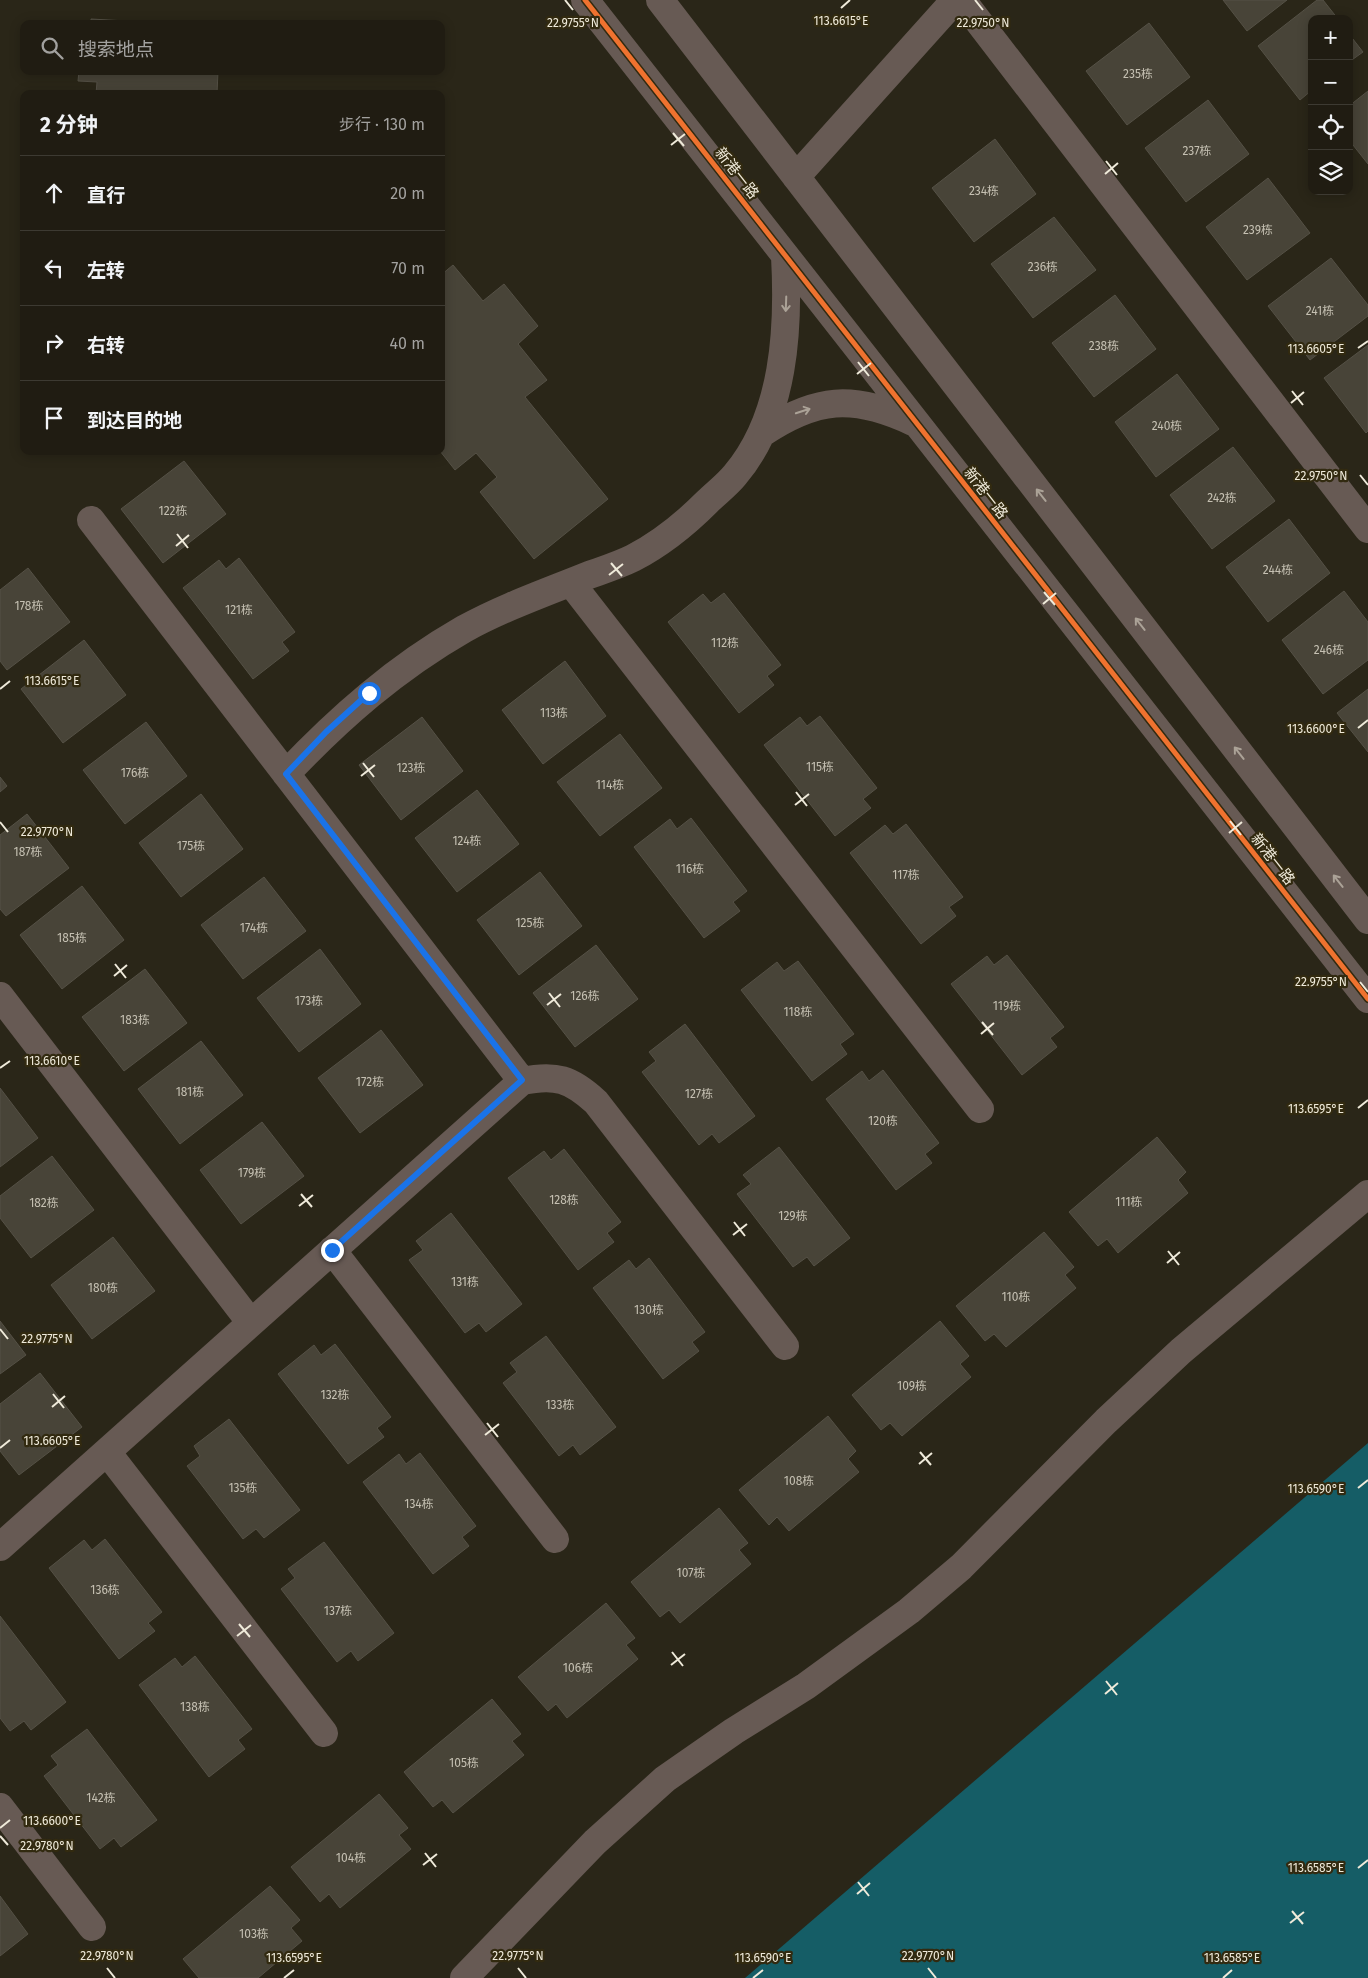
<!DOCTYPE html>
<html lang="zh">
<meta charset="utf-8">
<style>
:root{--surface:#201c12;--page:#2d2920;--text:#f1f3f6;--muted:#a2a19f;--line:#3d3a32}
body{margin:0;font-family:"Fira Sans","Noto Sans SC",sans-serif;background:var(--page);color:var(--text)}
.controls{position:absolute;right:15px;top:15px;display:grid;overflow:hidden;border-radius:10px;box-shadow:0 2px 12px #0003}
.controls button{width:45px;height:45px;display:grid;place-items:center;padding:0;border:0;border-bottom:1px solid var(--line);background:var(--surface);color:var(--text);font:25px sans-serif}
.stop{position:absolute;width:15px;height:15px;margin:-11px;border:4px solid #1a73e8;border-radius:50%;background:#fff}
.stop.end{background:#1a73e8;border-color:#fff;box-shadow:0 1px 5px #0008}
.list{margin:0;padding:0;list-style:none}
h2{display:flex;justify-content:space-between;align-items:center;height:65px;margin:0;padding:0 20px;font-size:21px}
h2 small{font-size:16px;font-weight:400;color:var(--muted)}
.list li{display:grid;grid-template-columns:32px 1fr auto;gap:15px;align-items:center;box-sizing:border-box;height:75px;padding:0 20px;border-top:1px solid var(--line)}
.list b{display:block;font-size:19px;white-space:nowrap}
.list em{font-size:16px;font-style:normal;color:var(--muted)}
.icon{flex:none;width:28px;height:28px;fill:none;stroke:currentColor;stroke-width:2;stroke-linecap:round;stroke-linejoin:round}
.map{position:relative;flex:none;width:1368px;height:1978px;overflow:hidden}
.search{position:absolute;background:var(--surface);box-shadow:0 2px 12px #0003;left:20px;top:20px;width:425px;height:55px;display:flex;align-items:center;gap:12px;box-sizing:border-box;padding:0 18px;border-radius:10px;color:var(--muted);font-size:19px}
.panel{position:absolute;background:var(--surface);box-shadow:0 2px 12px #0003;left:20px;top:90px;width:425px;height:365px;border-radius:10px}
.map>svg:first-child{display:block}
.water{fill:#155d66}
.building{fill:#484438;stroke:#555146}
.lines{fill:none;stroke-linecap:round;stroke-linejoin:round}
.minor{stroke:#675a54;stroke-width:28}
.cycleway-casing{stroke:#322a10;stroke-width:8}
.cycleway{stroke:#ef722f;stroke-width:5}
.oneway{stroke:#aba297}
.route{stroke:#1a73e8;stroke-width:6}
.ticks{fill:none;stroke:#efeada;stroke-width:2}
.labels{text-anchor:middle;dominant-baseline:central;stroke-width:4.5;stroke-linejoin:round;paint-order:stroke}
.number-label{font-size:12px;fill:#c5c0b2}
.street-label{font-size:15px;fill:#efeada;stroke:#322a10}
.ticks-label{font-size:12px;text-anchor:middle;fill:#efeada;stroke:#322a10;stroke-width:4.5;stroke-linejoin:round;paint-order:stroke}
</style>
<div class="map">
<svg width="1368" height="1978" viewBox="0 0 1368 1978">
<rect width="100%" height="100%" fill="#2a2618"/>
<path class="water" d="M 1368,1443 L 1368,1978 L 745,1978 Z"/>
<path class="building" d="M 1223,0 L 1287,0 L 1247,31 Z
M 1317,0 L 1323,0 L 1338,19 L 1312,19 L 1312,90 L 1300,100 L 1258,46 Z
M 91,19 L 144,22 L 144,24 L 91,24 Z
M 1149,23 L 1190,77 L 1127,125 L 1086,71 Z
M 1349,34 L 1363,52 L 1349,62 Z
M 79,71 L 218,71 L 217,94 L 96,94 L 97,82 L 78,81 Z
M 1368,91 L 1368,164 L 1349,140 L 1349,106 Z
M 1208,100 L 1249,154 L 1186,202 L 1145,148 Z
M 995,139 L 1036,194 L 974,242 L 932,188 Z
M 1268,178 L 1310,233 L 1247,280 L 1206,227 Z
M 1054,217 L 1096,270 L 1033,318 L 991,264 Z
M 1331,258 L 1368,305 L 1368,316 L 1310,360 L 1268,306 Z
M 453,265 L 483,301 L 504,284 L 538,326 L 518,344 L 547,380 L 525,397 L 608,499 L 534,559 L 480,492 L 497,477 L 476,453 L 455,470 L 440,451 L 441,275 Z
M 1115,295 L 1156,349 L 1094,397 L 1052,343 Z
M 1368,345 L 1368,431 L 1366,433 L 1324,378 Z
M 1177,374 L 1219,429 L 1156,477 L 1115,422 Z
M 1233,447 L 1275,501 L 1212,549 L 1170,495 Z
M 184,461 L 226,514 L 163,563 L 121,509 Z
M 1289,519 L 1330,573 L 1268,622 L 1226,567 Z
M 239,558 L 295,632 L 282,642 L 289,651 L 253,679 L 183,588 L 219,560 L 226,569 Z
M 28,568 L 70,622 L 7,670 L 0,661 L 0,590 Z
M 1344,591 L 1368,622 L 1368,660 L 1323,694 L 1282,640 Z
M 724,593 L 781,665 L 767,676 L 774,685 L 739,713 L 668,622 L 703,594 L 711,603 Z
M 84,640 L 126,695 L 63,743 L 21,689 Z
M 565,661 L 606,716 L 543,764 L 502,710 Z
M 1368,689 L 1368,752 L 1337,713 Z
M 820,716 L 877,788 L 863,799 L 871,808 L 835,836 L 764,745 L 800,717 L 807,726 Z
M 422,717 L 463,771 L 401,820 L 359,765 Z
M 146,722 L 187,776 L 125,824 L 83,770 Z
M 620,734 L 662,788 L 600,836 L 557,782 Z
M 0,777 L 7,786 L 0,792 Z
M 477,790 L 519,844 L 457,892 L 415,838 Z
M 201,794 L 243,849 L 181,897 L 139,843 Z
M 27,814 L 69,868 L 6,916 L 0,909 L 0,835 Z
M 691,818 L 747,891 L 733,902 L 740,911 L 704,938 L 634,847 L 670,819 L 677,829 Z
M 906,824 L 963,897 L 949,907 L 956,916 L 921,944 L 850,853 L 885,825 L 893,834 Z
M 540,872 L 582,926 L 519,975 L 477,920 Z
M 264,877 L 306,931 L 243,979 L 201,925 Z
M 82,886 L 124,940 L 62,989 L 20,935 Z
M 596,945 L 638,999 L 575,1047 L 533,993 Z
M 320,949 L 361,1004 L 299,1052 L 257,998 Z
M 1007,955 L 1064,1027 L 1050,1038 L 1057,1047 L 1022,1075 L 951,984 L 987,956 L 994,965 Z
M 798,961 L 854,1034 L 840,1044 L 847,1054 L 812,1081 L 741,990 L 777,962 L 784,971 Z
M 145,969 L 187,1023 L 124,1071 L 82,1017 Z
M 685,1024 L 755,1116 L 719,1143 L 712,1134 L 699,1145 L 642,1072 L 656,1061 L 649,1052 Z
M 381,1030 L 423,1085 L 360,1133 L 318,1078 Z
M 201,1041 L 243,1095 L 180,1144 L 138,1089 Z
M 883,1070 L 939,1143 L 925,1154 L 932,1163 L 896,1190 L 826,1099 L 862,1071 L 869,1081 Z
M 0,1088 L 38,1138 L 0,1167 Z
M 262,1122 L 304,1176 L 241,1224 L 200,1170 Z
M 1157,1137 L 1186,1172 L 1178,1180 L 1188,1193 L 1118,1253 L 1107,1239 L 1098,1246 L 1069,1212 Z
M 779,1147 L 850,1238 L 814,1266 L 807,1257 L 793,1267 L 737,1194 L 751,1184 L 743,1175 Z
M 564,1149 L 621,1222 L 607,1233 L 614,1242 L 578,1270 L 508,1178 L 544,1151 L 551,1160 Z
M 52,1156 L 94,1210 L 31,1258 L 0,1218 L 0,1196 Z
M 451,1213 L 522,1304 L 486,1332 L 479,1323 L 465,1333 L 409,1260 L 423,1250 L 416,1241 Z
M 1044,1232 L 1074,1267 L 1065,1275 L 1076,1288 L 1006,1347 L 994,1334 L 985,1341 L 956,1306 Z
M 113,1237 L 155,1291 L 92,1339 L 51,1285 Z
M 649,1258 L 705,1332 L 692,1342 L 699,1351 L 663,1379 L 593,1288 L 629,1260 L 636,1269 Z
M 0,1321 L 26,1355 L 0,1374 Z
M 940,1321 L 969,1356 L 960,1364 L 971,1377 L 902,1436 L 890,1423 L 881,1430 L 852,1395 Z
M 546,1336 L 616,1427 L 580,1455 L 573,1445 L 559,1456 L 503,1383 L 517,1372 L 510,1363 Z
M 335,1344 L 391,1417 L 377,1428 L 384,1437 L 348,1464 L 278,1374 L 314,1345 L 321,1355 Z
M 40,1373 L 82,1427 L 19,1475 L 0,1451 L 0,1404 Z
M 828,1416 L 856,1451 L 848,1459 L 859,1472 L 789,1531 L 777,1517 L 769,1525 L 739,1490 Z
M 229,1419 L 300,1510 L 264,1538 L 256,1529 L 243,1539 L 187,1466 L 200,1456 L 194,1446 Z
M 420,1453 L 476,1526 L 462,1537 L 469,1546 L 433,1574 L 363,1482 L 399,1454 L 406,1464 Z
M 719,1508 L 748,1543 L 739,1550 L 751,1564 L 680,1623 L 669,1610 L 660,1617 L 631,1582 Z
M 105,1539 L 162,1612 L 148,1623 L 155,1631 L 119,1659 L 49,1568 L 84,1540 L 92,1550 Z
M 324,1542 L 394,1633 L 358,1661 L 351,1651 L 337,1662 L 281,1589 L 295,1578 L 288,1569 Z
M 606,1603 L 635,1638 L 626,1645 L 638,1659 L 567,1718 L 556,1704 L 548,1711 L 518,1677 Z
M 0,1616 L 66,1702 L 31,1730 L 24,1721 L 10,1731 L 0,1718 Z
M 195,1656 L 252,1729 L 238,1740 L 245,1749 L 209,1777 L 139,1685 L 175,1658 L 182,1667 Z
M 492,1699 L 521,1734 L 512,1741 L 524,1755 L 453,1813 L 442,1800 L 433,1807 L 404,1772 Z
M 87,1729 L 157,1820 L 121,1847 L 114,1838 L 100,1849 L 44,1776 L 58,1765 L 51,1756 Z
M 379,1794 L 408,1828 L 399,1835 L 411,1849 L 340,1908 L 329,1894 L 320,1902 L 291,1867 Z
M 270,1886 L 300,1920 L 291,1928 L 302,1941 L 258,1978 L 199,1978 L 183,1959 Z
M 0,1896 L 28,1934 L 0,1956 Z"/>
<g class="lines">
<path class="minor" d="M 585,0 L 1368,999
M 660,0 L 1368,920
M 962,0 L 1368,529
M 796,177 L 955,0
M 761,434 C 816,397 853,394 913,422
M 571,583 L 980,1109
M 286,774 C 340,717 396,668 464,629 C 504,607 547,592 589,575 C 603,570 619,565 633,558 C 660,544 686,523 707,502 C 716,493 727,485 735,475 C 785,416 789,328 785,256
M 0,996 L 251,1323
M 522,1081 C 556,1074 571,1079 596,1102 L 785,1346
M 332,1250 L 555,1539
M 107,1452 L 324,1733
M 0,1547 L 522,1081 L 91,520
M 0,1807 L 92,1927
M 464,1978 L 595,1842 L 665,1779 L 734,1731 L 806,1686 L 909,1611 L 961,1567 L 1106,1421 L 1181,1351 L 1368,1194"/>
<g class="cycleway-casing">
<path id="cycleway" d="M 585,0 L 1368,999"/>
</g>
<use href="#cycleway" class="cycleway"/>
</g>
<defs><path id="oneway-shaft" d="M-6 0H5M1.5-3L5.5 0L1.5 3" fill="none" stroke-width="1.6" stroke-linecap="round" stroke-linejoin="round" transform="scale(1.25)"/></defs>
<g class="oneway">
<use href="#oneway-shaft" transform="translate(786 304) rotate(92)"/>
<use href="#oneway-shaft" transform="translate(803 411) rotate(-18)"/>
<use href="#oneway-shaft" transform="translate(1041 495) rotate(-128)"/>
<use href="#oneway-shaft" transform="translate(1140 624) rotate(-128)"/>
<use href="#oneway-shaft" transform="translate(1239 753) rotate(-128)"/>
<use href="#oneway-shaft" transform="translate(1338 881) rotate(-128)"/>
</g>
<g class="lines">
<path class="route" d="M 332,1250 L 522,1080 L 286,774 L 326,732 L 369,693"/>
</g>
<path class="ticks" d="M 565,0 L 573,10M 975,0 L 983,10M 841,8 L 850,0M 673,133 L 684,146M 671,145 L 685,134M 1106,161 L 1117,175M 1105,174 L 1118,163M 1358,348 L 1368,341M 858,362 L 869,376M 857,374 L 871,363M 1292,391 L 1303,405M 1291,403 L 1304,392M 1360,475 L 1368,485M 177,534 L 188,548M 176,546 L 189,535M 611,563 L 622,576M 609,575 L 623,564M 1044,592 L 1055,605M 1043,604 L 1056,593M 0,689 L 10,681M 1358,728 L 1368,720M 363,763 L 374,777M 361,776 L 375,765M 796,792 L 807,806M 795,805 L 809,794M 1230,821 L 1241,835M 0,822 L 8,832M 1229,833 L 1242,822M 115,964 L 126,978M 114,976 L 127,965M 1360,982 L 1368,992M 549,993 L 560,1007M 547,1005 L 561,994M 982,1022 L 993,1035M 981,1034 L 994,1023M 0,1068 L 10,1061M 1358,1108 L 1368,1100M 301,1194 L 312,1207M 299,1206 L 313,1195M 734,1222 L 745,1236M 733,1235 L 747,1224M 1168,1251 L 1179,1265M 1167,1263 L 1180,1252M 0,1329 L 8,1339M 53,1394 L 64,1408M 52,1407 L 65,1396M 487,1423 L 498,1437M 485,1435 L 499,1424M 0,1448 L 10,1440M 920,1452 L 931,1465M 919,1464 L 932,1453M 1358,1488 L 1368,1480M 239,1624 L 250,1637M 237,1636 L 251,1625M 672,1652 L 683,1666M 671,1665 L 685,1654M 1106,1681 L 1117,1695M 1105,1694 L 1118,1683M 0,1828 L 10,1820M 0,1836 L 8,1845M 425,1853 L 436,1867M 423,1865 L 437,1854M 1358,1868 L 1368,1860M 858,1882 L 869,1896M 857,1894 L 870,1883M 1292,1911 L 1303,1924M 1290,1923 L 1304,1912M 107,1968 L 115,1978M 518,1968 L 526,1978M 928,1968 L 936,1978M 284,1978 L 294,1970M 753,1978 L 763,1970M 1223,1978 L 1232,1970"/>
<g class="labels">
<g class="number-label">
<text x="1138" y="74">235栋</text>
<text x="1197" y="151">237栋</text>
<text x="984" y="191">234栋</text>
<text x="1258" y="230">239栋</text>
<text x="1043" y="267">236栋</text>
<text x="1320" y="311">241栋</text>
<text x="1104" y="346">238栋</text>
<text x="1167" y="426">240栋</text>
<text x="1222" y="498">242栋</text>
<text x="173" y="511">122栋</text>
<text x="1278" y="570">244栋</text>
<text x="29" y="606">178栋</text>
<text x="239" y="610">121栋</text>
<text x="725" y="643">112栋</text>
<text x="1329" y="650">246栋</text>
<text x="554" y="713">113栋</text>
<text x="820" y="767">115栋</text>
<text x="411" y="768">123栋</text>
<text x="135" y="773">176栋</text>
<text x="610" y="785">114栋</text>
<text x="467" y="841">124栋</text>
<text x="191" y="846">175栋</text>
<text x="28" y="852">187栋</text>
<text x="690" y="869">116栋</text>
<text x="906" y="875">117栋</text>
<text x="530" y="923">125栋</text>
<text x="254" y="928">174栋</text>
<text x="72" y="938">185栋</text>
<text x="585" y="996">126栋</text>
<text x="309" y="1001">173栋</text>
<text x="1007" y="1006">119栋</text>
<text x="798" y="1012">118栋</text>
<text x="135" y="1020">183栋</text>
<text x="370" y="1082">172栋</text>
<text x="190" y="1092">181栋</text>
<text x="699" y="1094">127栋</text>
<text x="883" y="1121">120栋</text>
<text x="252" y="1173">179栋</text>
<text x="564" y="1200">128栋</text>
<text x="1129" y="1202">111栋</text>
<text x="44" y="1203">182栋</text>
<text x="793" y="1216">129栋</text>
<text x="465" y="1282">131栋</text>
<text x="103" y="1288">180栋</text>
<text x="1016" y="1297">110栋</text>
<text x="649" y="1310">130栋</text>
<text x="912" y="1386">109栋</text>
<text x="335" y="1395">132栋</text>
<text x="560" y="1405">133栋</text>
<text x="799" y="1481">108栋</text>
<text x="243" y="1488">135栋</text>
<text x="419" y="1504">134栋</text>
<text x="691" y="1573">107栋</text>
<text x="105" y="1590">136栋</text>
<text x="338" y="1611">137栋</text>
<text x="578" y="1668">106栋</text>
<text x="195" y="1707">138栋</text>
<text x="464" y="1763">105栋</text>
<text x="101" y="1798">142栋</text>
<text x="351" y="1858">104栋</text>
<text x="254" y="1934">103栋</text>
</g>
<g class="street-label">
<text transform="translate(737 173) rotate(52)">新港一路</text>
<text transform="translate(986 493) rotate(52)">新港一路</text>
<text transform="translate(1273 859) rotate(52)">新港一路</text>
</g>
</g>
<g class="ticks-label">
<text x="841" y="25">113.6615°E</text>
<text x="573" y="27">22.9755°N</text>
<text x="983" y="27">22.9750°N</text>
<text x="1316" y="353">113.6605°E</text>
<text x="1321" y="480">22.9750°N</text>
<text x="52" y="685">113.6615°E</text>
<text x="1316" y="733">113.6600°E</text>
<text x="47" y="836">22.9770°N</text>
<text x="1321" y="986">22.9755°N</text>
<text x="52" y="1065">113.6610°E</text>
<text x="1316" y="1113">113.6595°E</text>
<text x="47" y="1343">22.9775°N</text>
<text x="52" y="1445">113.6605°E</text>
<text x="1316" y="1493">113.6590°E</text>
<text x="52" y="1825">113.6600°E</text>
<text x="47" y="1850">22.9780°N</text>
<text x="1316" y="1872">113.6585°E</text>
<text x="107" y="1960">22.9780°N</text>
<text x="518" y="1960">22.9775°N</text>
<text x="928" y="1960">22.9770°N</text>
<text x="294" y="1962">113.6595°E</text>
<text x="763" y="1962">113.6590°E</text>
<text x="1232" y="1962">113.6585°E</text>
</g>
</svg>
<div class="controls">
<button>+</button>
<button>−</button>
<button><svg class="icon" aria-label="locate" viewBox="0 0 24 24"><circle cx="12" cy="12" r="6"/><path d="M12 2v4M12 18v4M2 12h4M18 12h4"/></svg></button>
<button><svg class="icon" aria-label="layers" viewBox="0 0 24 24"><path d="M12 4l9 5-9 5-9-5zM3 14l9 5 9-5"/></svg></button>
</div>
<div class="stop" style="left:369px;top:693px"></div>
<div class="stop end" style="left:332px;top:1250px"></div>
<div class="search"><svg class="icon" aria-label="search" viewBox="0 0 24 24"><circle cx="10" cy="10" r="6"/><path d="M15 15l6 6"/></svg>搜索地点</div>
<section class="panel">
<h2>2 分钟<small>步行 · 130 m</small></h2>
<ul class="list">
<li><svg class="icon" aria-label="ahead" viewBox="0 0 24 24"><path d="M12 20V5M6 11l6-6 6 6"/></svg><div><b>直行</b></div><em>20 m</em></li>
<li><svg class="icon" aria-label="left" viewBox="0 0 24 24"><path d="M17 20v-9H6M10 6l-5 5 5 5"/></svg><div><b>左转</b></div><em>70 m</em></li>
<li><svg class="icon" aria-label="right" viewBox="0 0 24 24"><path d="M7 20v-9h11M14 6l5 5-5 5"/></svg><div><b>右转</b></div><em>40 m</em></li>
<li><svg class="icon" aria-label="arrive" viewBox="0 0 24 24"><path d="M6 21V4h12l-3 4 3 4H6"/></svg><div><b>到达目的地</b></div></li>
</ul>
</section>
</div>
